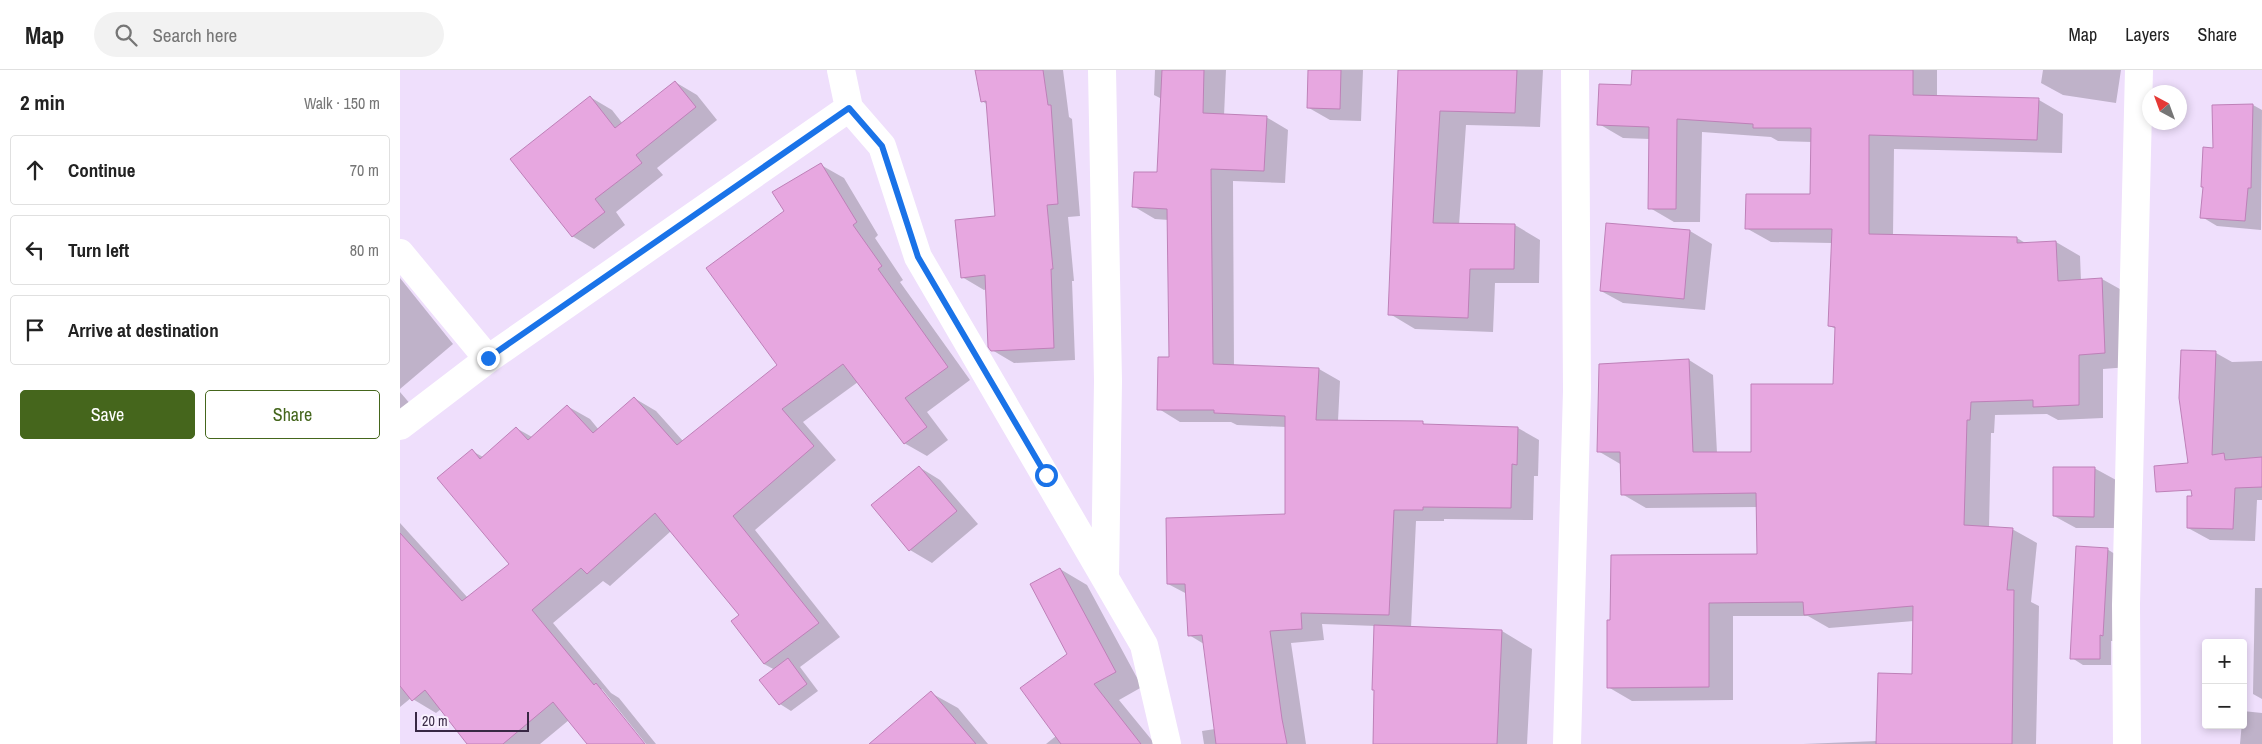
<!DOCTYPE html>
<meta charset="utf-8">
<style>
:root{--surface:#fff;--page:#f2f2f2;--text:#222;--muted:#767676;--line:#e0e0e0;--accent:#45661c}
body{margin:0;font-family:"Archivo Narrow",sans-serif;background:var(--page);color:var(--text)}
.controls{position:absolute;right:15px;bottom:15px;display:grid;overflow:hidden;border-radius:5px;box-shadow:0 2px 8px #0003}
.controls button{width:45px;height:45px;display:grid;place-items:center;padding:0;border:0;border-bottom:1px solid var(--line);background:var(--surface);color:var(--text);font:25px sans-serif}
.compass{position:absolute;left:1742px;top:15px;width:45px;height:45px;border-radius:50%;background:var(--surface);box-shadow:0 2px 8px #0003;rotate:319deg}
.scale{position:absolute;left:15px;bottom:12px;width:114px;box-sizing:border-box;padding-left:5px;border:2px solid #382844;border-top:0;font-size:14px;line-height:18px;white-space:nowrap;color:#382844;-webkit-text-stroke:4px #f8f0fe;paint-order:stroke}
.stop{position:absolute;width:15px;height:15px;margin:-11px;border:4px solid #1a73e8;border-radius:50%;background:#fff}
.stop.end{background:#1a73e8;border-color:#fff;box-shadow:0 1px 5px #0008}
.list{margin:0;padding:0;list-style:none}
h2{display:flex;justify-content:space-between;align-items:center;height:65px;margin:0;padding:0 20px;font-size:21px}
h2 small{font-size:16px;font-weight:400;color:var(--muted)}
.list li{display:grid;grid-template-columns:32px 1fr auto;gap:15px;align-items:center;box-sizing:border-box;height:70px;margin:0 10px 10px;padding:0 10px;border:1px solid var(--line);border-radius:5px}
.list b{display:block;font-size:19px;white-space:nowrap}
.list em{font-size:16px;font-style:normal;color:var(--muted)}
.actions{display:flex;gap:10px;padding:15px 20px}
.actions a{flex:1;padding:11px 0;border:1px solid var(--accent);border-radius:5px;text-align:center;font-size:18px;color:var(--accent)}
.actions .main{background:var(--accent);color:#fff}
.icon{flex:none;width:28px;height:28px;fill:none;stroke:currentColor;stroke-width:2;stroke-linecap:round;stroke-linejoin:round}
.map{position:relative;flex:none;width:1862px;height:674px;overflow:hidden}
header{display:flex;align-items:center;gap:30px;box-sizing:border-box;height:70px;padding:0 25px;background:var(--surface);border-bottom:1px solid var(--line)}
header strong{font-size:24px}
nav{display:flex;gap:28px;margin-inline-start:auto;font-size:18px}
.search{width:350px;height:45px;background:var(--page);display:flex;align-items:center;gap:12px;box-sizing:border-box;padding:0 18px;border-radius:28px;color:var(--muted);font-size:19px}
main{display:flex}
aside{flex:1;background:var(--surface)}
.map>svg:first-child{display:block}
.shadow{fill:#0003}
.building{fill:#e7a7e0;stroke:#be80b8}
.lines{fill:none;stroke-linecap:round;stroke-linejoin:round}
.street{stroke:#fff;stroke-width:28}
.route{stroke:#1a73e8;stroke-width:6}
</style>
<header>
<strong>Map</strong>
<div class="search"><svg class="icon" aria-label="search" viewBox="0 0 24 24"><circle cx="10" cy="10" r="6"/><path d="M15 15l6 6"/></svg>Search here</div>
<nav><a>Map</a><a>Layers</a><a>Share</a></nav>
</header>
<main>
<aside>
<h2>2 min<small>Walk · 150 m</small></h2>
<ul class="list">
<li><svg class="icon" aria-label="ahead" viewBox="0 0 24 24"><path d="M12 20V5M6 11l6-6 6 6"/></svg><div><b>Continue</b></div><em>70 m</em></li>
<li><svg class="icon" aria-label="left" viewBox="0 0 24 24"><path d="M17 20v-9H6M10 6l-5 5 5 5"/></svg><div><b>Turn left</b></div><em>80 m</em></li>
<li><svg class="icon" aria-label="arrive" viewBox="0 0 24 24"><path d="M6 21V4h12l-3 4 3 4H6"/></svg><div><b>Arrive at destination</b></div></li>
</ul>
<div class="actions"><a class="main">Save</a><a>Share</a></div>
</aside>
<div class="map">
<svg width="1862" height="674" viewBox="0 0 1862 674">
<rect width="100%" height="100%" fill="#efdffc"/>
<path class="shadow" d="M 577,0 L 663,0 L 669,47 L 672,49 L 680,146 L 668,147 L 674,211 L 672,211 L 675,290 L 614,293 L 592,280 L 587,219 L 584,220 L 562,207 L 596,147 L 588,35 L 582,31 Z
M 755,0 L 826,0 L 824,46 L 866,47 L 888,60 L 885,113 L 833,111 L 834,296 L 919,299 L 940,311 L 938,351 L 1022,353 L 1027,355 L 1118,358 L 1139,370 L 1138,406 L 1134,406 L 1133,450 L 1044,449 L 1044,451 L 1016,451 L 1011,558 L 1102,561 L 1132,579 L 1127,674 L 973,674 L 976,556 L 922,554 L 924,570 L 891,573 L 906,674 L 804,674 L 802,661 L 815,659 L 804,574 L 789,565 L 787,524 L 768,514 L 887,445 L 886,357 L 837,355 L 831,352 L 780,352 L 759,339 L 770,289 L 769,150 L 755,149 L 733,136 L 758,104 L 762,29 L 754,25 Z
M 910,0 L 963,0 L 961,51 L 930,50 L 909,38 Z
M 999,0 L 1143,0 L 1140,57 L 1066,55 L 1059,155 L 1115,155 L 1140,170 L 1139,213 L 1095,213 L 1093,262 L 1015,259 L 990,244 Z
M 1233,0 L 1537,0 L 1537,27 L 1639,30 L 1663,44 L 1662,83 L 1494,79 L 1493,166 L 1617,168 L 1627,174 L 1656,172 L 1680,186 L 1681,211 L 1702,209 L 1727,223 L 1729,297 L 1703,299 L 1703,348 L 1658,350 L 1647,344 L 1595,345 L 1594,363 L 1591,363 L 1589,458 L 1612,459 L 1637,473 L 1631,532 L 1639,536 L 1636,674 L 1403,674 L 1477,671 L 1513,605 L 1514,551 L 1429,558 L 1408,546 L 1333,546 L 1333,630 L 1232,631 L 1208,617 L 1358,486 L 1358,437 L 1246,438 L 1222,424 L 1222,395 L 1198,381 L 1289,290 L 1313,305 L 1317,383 L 1352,383 L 1434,315 L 1436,259 L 1430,256 L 1432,173 L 1371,172 L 1346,158 L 1411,125 L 1412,72 L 1378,71 L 1371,67 L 1302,62 L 1300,152 L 1274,152 L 1250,138 L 1250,69 L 1223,68 L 1199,54 L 1232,16 Z
M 1643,0 L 1721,0 L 1716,33 L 1663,25 L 1641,13 Z
M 275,12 L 297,25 L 317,50 L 257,98 L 263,105 L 216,142 L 225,155 L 194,179 L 172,166 L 190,27 L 212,40 L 223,54 Z
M 1853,35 L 1862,40 L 1861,160 L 1817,156 L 1802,147 L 1814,79 Z
M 421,95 L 444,108 L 478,165 L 475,168 L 503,210 L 500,212 L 570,310 L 527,342 L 548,370 L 527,386 L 504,373 L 458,312 L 403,352 L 436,390 L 355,460 L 440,567 L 400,597 L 418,621 L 391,641 L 380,634 L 361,610 L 375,600 L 364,594 L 341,545 L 271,461 L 210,516 L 203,511 L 153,553 L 211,623 L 219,628 L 256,674 L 246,674 L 202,619 L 199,619 L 243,674 L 188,674 L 169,650 L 140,674 L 68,674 L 41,639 L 36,643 L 11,628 L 0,637 L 0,453 L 68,528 L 110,494 L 72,381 L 83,387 L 116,358 L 132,367 L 167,336 L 190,349 L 199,360 L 234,328 L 256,341 L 283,371 L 379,295 L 385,141 Z
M 1207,154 L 1290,161 L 1312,174 L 1305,240 L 1223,233 L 1201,221 Z
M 0,208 L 53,274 L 0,319 Z
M 1782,281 L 1816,283 L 1832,292 L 1862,291 L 1862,430 L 1857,430 L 1855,471 L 1810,470 L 1788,458 L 1794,428 Z
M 0,322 L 12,336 L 0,347 Z
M 519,397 L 540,410 L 578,454 L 532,493 L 510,480 L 473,435 Z
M 1694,398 L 1716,410 L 1715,458 L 1676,458 L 1654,446 Z
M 1707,479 L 1718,486 L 1714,571 L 1711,571 L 1711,595 L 1683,595 L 1672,588 Z
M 660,499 L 687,515 L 742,617 L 719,630 L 755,674 L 646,674 L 656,666 L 669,584 Z
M 1855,518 L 1862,518 L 1862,629 L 1853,624 Z
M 531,623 L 558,638 L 588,674 L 471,674 Z
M 1843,641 L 1862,643 L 1862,674 L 1840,674 Z"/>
<path class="building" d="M 575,0 L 643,0 L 648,35 L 651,35 L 658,134 L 647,135 L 653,199 L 651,199 L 654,278 L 591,281 L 588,277 L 585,205 L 561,208 L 555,150 L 595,146 L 586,31 L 581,32 Z
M 762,0 L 804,0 L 803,43 L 867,46 L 864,101 L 811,99 L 813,294 L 919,298 L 916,350 L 1023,351 L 1023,354 L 1118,357 L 1117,395 L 1112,394 L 1111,438 L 1023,437 L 1023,440 L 994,440 L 989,545 L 901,543 L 902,559 L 870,561 L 882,649 L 887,674 L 816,674 L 802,565 L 788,566 L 785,514 L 767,514 L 766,448 L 885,444 L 885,346 L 814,343 L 814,340 L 757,340 L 758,287 L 769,287 L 767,139 L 732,137 L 734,102 L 757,102 Z
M 908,0 L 941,0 L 940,39 L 907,38 Z
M 998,0 L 1117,0 L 1115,43 L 1040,41 L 1033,153 L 1115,154 L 1114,199 L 1070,199 L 1068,248 L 988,245 Z
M 1232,0 L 1513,0 L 1513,25 L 1639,28 L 1637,70 L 1469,65 L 1469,164 L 1617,167 L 1617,173 L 1656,171 L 1658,211 L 1702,208 L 1705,283 L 1679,285 L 1679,335 L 1633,337 L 1633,330 L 1571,332 L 1570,350 L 1567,350 L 1564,455 L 1613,458 L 1607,520 L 1614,520 L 1612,674 L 1476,674 L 1478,603 L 1512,604 L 1513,536 L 1404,545 L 1403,532 L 1309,533 L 1309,617 L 1207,618 L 1207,550 L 1210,550 L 1211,485 L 1357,484 L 1356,423 L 1221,425 L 1220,382 L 1197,382 L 1199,294 L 1289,289 L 1293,382 L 1351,382 L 1351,314 L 1433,314 L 1435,257 L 1428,256 L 1432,159 L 1345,159 L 1346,124 L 1410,124 L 1411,58 L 1353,58 L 1353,54 L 1277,49 L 1276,139 L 1248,139 L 1249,57 L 1197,55 L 1199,14 L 1231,15 Z
M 275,11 L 296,37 L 236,85 L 242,93 L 195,129 L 205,142 L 172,167 L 110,89 L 190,26 L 215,58 Z
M 1853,34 L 1851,118 L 1848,118 L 1845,151 L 1800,148 L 1803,117 L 1801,117 L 1803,77 L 1813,78 L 1812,35 Z
M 421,93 L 457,152 L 453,155 L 482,196 L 478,199 L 548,297 L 505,328 L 527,357 L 504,374 L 443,294 L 382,339 L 414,376 L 333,446 L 419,553 L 364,594 L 331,551 L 339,545 L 255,443 L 187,504 L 181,498 L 132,540 L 194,615 L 196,613 L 245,674 L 187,674 L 153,632 L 103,674 L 67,674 L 25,620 L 12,631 L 0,616 L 0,463 L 62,531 L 109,494 L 37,408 L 72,379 L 80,389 L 116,357 L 128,370 L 167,335 L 193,363 L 234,327 L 277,375 L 377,295 L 306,198 L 384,141 L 372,122 Z
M 1206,153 L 1290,160 L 1284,229 L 1200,221 Z
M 1781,280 L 1816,281 L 1812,385 L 1824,383 L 1825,390 L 1862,387 L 1862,417 L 1835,418 L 1833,459 L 1787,458 L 1787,426 L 1792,426 L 1791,420 L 1756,422 L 1754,396 L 1788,393 L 1779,328 Z
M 519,396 L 557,441 L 509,481 L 471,435 Z
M 1653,397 L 1695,397 L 1694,447 L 1653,446 Z
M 1676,476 L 1708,478 L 1703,566 L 1700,565 L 1700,589 L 1670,589 Z
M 660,498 L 716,602 L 694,614 L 741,674 L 661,674 L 620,618 L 667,584 L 630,514 Z
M 974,555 L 1102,560 L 1097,674 L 973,674 L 974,620 L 972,620 Z
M 388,588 L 407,614 L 379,635 L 359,610 Z
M 531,621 L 576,674 L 469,674 Z"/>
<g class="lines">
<path class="street" d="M 441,0 L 449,38 L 482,76 L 518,187 L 744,575 L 767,674
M 702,0 L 708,311 L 705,508
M 0,183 L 88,289
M 0,356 L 88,289 L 449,38
M 1167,674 L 1177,321 L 1175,0
M 1727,674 L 1726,535 L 1739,0"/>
</g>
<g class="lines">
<path class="route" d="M 88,288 L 449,38 L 482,76 L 518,187 L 646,405"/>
</g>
</svg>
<div class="controls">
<button>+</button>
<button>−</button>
</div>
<svg class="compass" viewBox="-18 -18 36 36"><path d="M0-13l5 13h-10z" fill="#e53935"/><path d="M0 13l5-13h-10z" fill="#767676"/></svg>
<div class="scale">20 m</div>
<div class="stop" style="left:646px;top:405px"></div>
<div class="stop end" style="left:88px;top:288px"></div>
</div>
</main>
